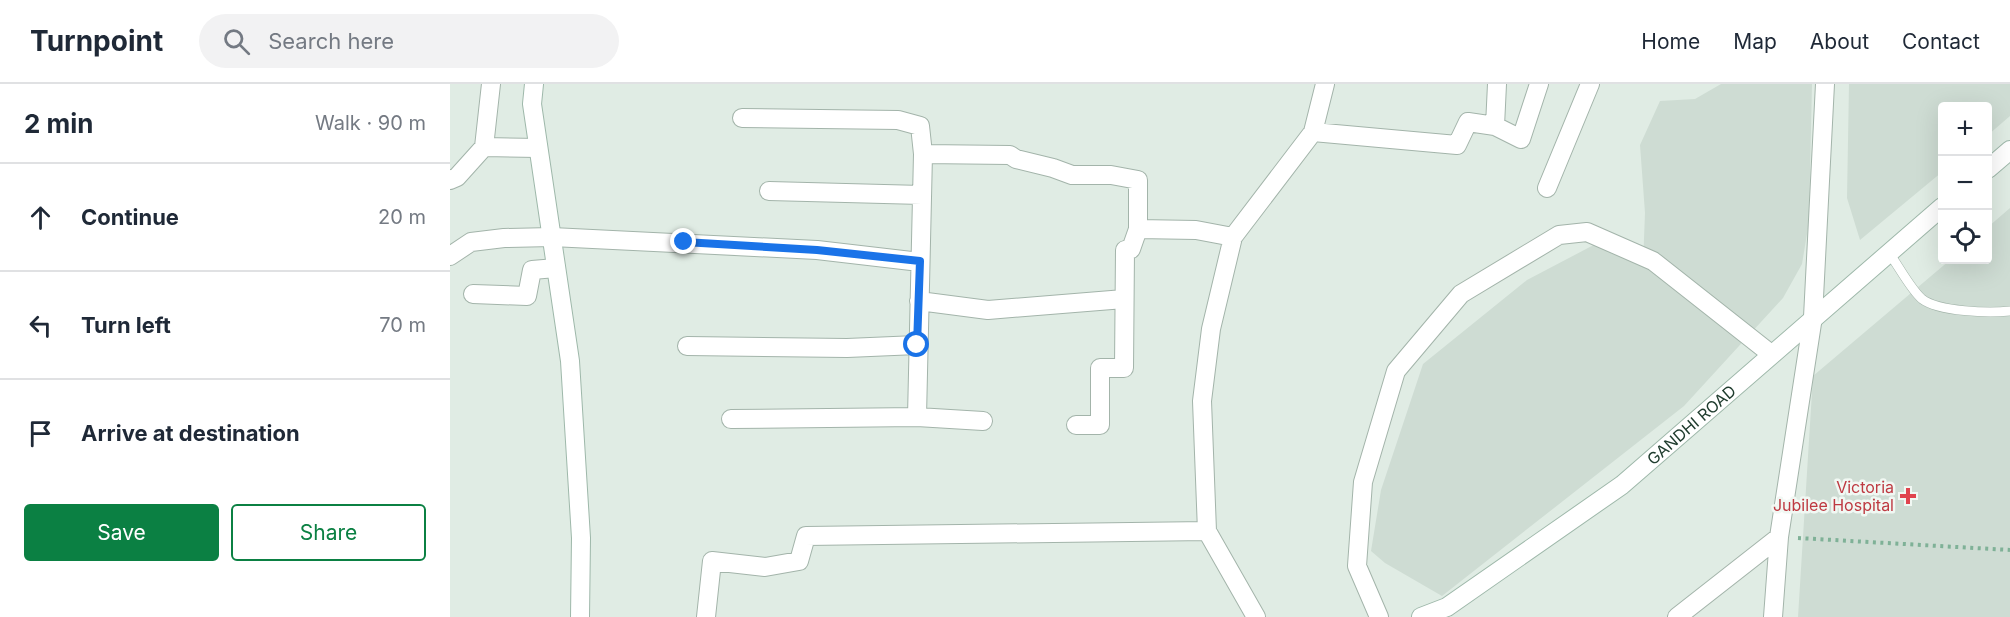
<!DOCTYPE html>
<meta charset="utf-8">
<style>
:root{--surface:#fff;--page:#f2f2f3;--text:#1f2937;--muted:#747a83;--line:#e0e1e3;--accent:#0b8043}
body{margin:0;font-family:Inter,sans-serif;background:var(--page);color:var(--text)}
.controls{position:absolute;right:18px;top:18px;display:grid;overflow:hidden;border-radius:6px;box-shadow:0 6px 24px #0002}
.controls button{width:54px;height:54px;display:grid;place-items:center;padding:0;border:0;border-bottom:2px solid var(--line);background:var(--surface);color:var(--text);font:30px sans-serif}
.stop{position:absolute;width:18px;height:18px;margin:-14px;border:4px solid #1a73e8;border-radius:50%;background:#fff}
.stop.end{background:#1a73e8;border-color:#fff;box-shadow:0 2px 6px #0008}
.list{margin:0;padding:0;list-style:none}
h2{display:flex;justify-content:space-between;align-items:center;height:78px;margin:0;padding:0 24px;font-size:26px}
h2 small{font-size:20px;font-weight:400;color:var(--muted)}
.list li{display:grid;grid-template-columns:39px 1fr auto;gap:18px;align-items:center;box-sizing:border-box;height:108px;padding:0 24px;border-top:2px solid var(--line)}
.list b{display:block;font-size:22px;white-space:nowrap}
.list em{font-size:20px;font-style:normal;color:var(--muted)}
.actions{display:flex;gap:12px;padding:18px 24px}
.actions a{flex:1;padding:14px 0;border:2px solid var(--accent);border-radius:6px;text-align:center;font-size:21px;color:var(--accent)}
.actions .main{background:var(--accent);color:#fff}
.icon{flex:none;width:33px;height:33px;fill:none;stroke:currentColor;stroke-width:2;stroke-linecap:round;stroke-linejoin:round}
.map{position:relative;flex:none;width:1560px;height:533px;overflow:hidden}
header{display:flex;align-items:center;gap:36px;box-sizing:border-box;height:84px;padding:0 30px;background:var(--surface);border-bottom:2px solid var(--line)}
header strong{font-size:28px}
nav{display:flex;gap:33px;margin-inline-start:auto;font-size:21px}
.search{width:420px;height:54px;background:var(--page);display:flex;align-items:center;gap:15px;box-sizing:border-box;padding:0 21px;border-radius:33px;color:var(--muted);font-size:22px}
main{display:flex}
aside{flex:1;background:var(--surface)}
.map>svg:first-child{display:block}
.built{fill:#cedcd3}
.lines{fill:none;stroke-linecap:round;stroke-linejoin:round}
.lane-casing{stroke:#a3b4aa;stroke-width:10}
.street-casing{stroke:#a3b4aa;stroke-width:20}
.secondary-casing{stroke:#9eb8aa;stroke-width:20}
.path{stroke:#7fb197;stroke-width:4;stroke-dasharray:3 4.5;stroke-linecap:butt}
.lane{stroke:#fff;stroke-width:9}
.street{stroke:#fff;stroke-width:18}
.secondary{stroke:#fff;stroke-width:18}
.route{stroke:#1a73e8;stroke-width:8}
.health-dot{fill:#e0444e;stroke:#f1f8f3;stroke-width:2}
.labels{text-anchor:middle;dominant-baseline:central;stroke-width:5;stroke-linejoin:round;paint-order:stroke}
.street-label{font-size:16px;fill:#203d2f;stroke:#f1f8f3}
.health-label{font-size:16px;fill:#be3a42;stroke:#f1f8f3;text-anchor:end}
</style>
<header>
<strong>Turnpoint</strong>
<div class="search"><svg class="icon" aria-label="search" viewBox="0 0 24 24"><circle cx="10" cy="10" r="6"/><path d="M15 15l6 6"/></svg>Search here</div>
<nav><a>Home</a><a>Map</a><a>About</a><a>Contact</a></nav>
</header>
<main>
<aside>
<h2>2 min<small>Walk · 90 m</small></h2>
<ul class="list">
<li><svg class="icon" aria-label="ahead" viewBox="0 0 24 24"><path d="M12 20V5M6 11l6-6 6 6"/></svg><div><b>Continue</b></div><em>20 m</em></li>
<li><svg class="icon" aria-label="left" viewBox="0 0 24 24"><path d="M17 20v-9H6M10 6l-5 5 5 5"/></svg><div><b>Turn left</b></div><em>70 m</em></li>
<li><svg class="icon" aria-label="arrive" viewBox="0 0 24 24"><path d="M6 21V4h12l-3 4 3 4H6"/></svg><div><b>Arrive at destination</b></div></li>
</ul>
<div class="actions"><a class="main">Save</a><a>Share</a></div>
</aside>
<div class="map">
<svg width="1560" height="533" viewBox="0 0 1560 533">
<rect width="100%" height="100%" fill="#e0ece4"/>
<path class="built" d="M 1271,0 L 1362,0 L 1359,138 L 1352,180 L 1333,214 L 1234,322 L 992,512 L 935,479 L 921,467 L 931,406 L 973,280 L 1077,196 L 1157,154 L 1193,180 L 1195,129 L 1190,61 L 1210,17 L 1245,15 Z
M 1399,0 L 1560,0 L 1560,32 L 1538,51 L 1538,22 L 1492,22 L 1492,88 L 1410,156 L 1397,114 Z
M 1560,124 L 1560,533 L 1348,533 L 1363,292 L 1500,176 L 1538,176 L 1538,143 Z"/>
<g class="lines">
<g class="lane-casing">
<path id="lane" d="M 1439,169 C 1448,181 1461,206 1472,215 C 1489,228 1539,229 1560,227"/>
</g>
<g class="street-casing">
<path id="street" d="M 292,34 L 448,36 L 470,42 L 473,70
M 1045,42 L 1047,0
M 863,48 L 1007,61 L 1018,38 L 1045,42 L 1071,55 L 1089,0
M 34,63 L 41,0
M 0,96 L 7,93 L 34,63 L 88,64
M 1097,104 L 1140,0
M 319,107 L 472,111
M 0,172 L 21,158 L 54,154 L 102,153 L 367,166 L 470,178
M 23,210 L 77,212 L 82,186 L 106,184
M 469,217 L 538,226 L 674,215
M 237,262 L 397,264 L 467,261
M 467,333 L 473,70 L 560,71 L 566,75 L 603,84 L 622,91 L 661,91 L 688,96 L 688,145 L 746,146 L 783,153
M 281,335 L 467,333 L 533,337
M 626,341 L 650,341 L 650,284 L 674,284 L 675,166 L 681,165 L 688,145
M 256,533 L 262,477 L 315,483 L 349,477 L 356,452 L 757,447
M 806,533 L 757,447 L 752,317 L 761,245 L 783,153 L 863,48 L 875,0
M 929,533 L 907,482 L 913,398 L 946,287 L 1011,210 L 1109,151 L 1137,148 L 1203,177 L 1321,270
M 1227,533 L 1329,453
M 1323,533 L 1329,453 L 1363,233 L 1375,0"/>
</g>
<g class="secondary-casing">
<g id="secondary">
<path d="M 84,0 L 82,20 L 120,277 L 131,454 L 130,533"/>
<path d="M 1538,85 L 1560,66"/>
<path id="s1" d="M 971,533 L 997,523 L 1172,401 L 1492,123"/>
</g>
</g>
<path class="path" d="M 1348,454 L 1560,466"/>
<use href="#lane" class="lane"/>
<use href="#street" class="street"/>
<use href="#secondary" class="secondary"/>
</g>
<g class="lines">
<path class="route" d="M 234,158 L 367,166 L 470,177 L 467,261"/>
</g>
<path class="health-dot" d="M1455 403h6v6h6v6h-6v6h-6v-6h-6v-6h6z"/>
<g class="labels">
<g class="street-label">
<text stroke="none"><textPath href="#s1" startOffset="333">GANDHI ROAD</textPath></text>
</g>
<g class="health-label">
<text x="1444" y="403">Victoria<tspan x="1444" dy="18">Jubilee Hospital</tspan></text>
</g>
</g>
</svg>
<div class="controls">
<button>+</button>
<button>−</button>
<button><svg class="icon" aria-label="locate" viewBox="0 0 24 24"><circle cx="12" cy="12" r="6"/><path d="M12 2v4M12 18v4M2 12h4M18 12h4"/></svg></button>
</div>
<div class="stop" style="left:467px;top:261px"></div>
<div class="stop end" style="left:234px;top:158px"></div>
</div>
</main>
